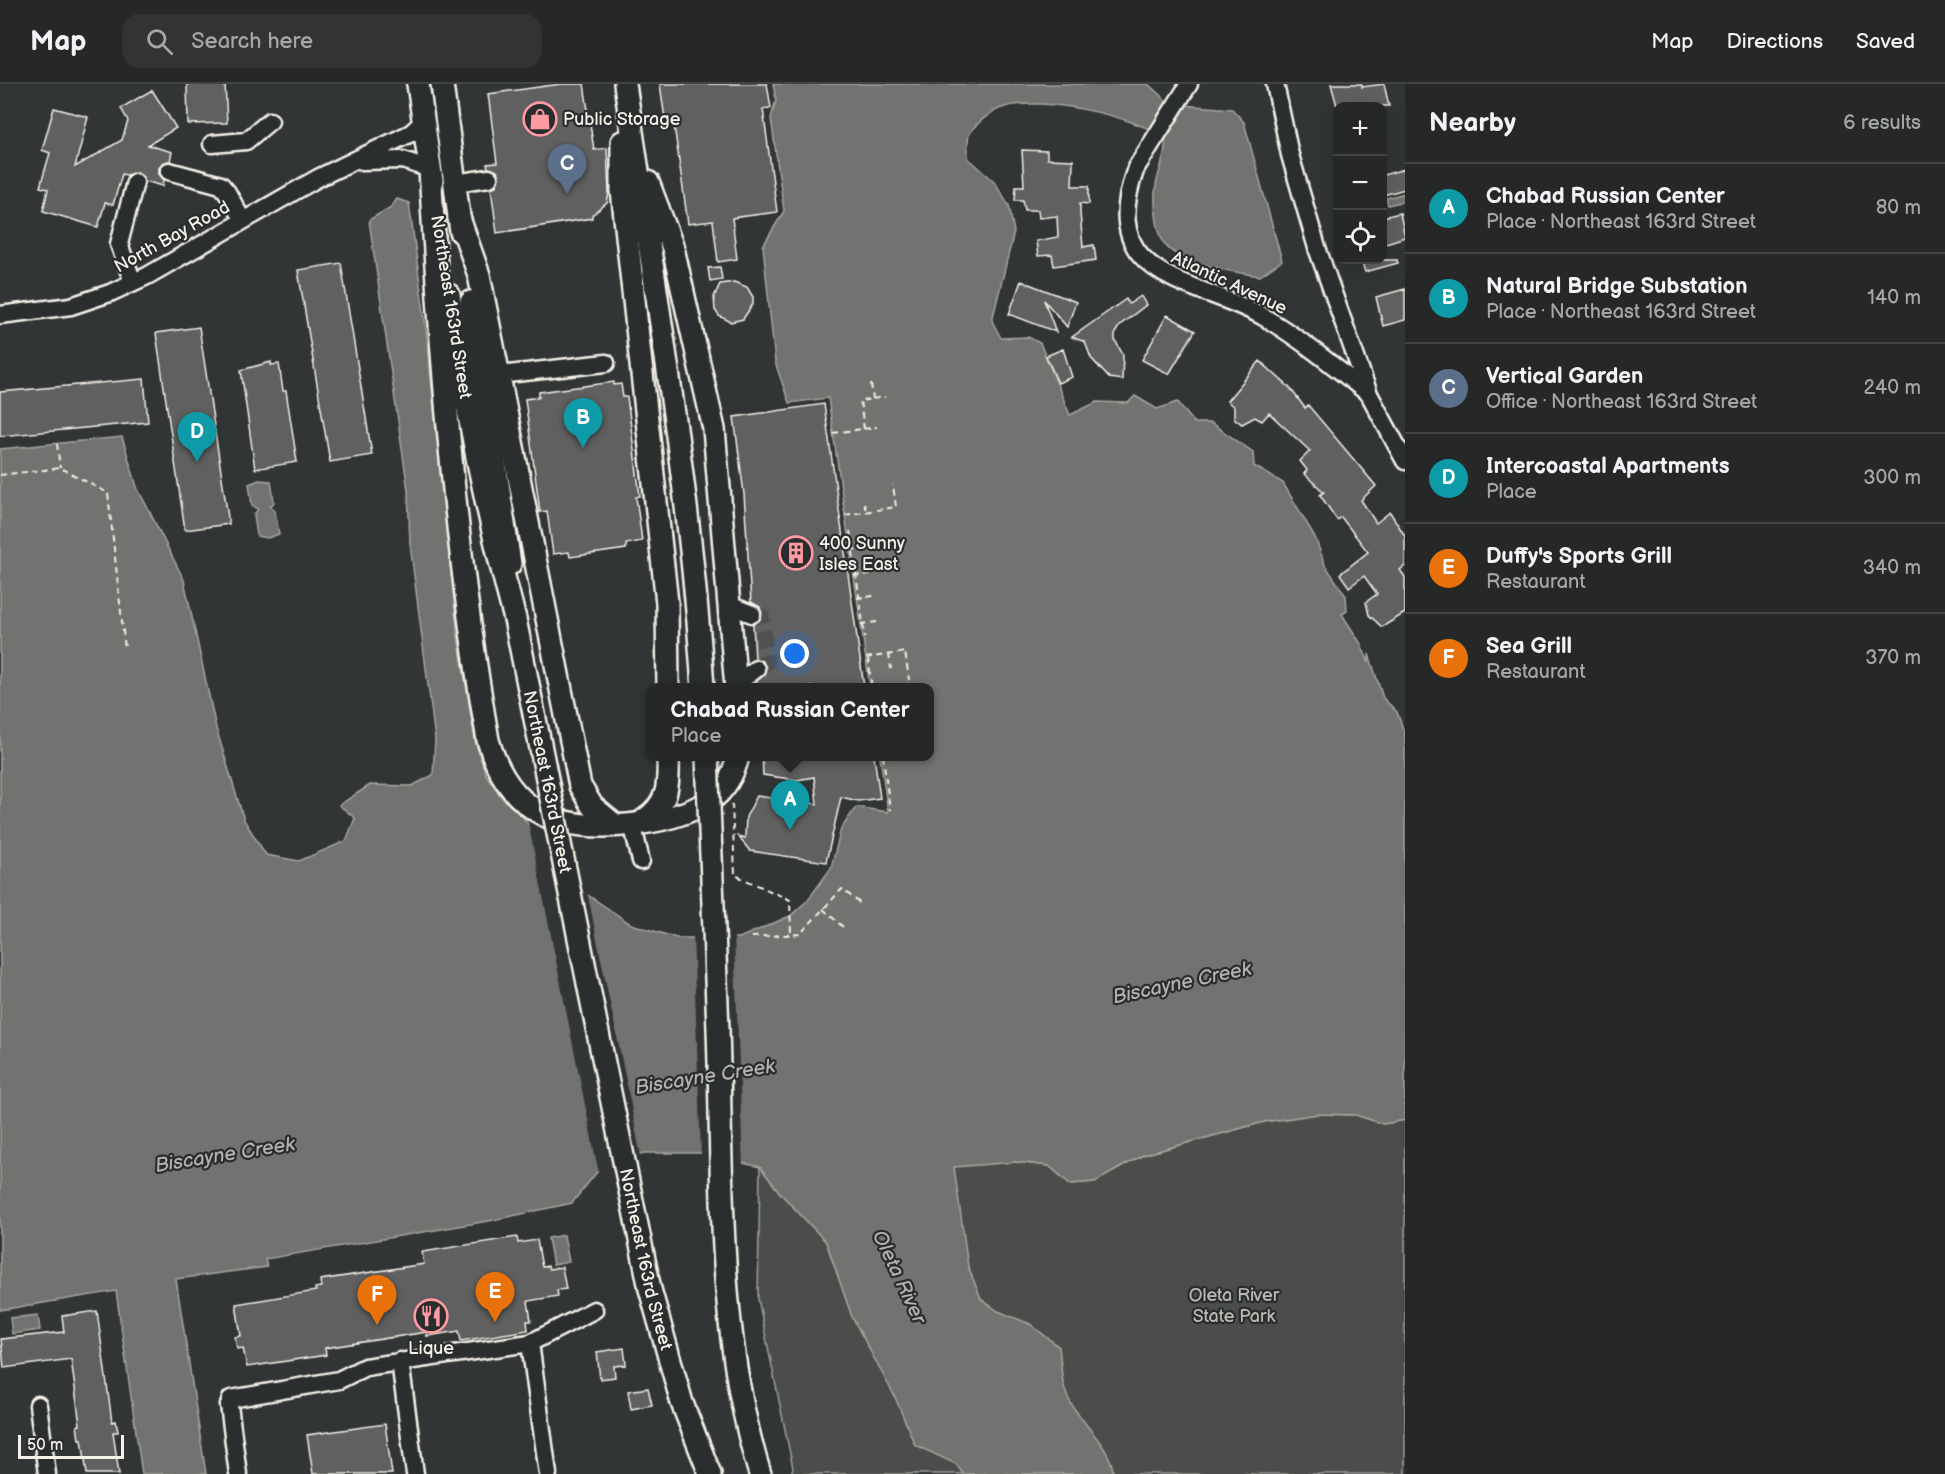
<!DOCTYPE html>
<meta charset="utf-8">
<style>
:root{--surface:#262828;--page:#323434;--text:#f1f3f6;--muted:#a4a6a8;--line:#424445;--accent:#8abfa5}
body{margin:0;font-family:"Balsamiq Sans",sans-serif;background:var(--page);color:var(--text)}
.controls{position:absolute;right:18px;top:18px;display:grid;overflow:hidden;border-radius:12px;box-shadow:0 6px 24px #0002}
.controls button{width:54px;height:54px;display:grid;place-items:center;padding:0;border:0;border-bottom:2px solid var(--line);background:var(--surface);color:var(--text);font:30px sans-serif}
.scale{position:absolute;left:18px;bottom:15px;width:106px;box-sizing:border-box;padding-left:6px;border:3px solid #f4f1e8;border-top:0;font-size:16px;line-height:21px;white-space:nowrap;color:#f4f1e8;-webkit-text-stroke:4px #2a2d2e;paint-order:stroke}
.you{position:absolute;left:795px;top:570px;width:21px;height:21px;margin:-15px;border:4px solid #fff;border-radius:50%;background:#1a73e8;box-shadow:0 0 0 9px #1a73e833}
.badge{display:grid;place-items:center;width:39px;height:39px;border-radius:50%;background:var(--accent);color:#fff;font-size:20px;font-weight:700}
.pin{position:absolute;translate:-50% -50px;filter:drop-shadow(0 2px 3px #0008)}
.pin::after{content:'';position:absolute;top:32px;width:21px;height:18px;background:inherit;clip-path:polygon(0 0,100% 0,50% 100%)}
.popup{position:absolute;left:646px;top:599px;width:288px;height:78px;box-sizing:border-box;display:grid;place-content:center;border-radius:12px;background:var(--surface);filter:drop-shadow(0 2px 4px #0005);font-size:20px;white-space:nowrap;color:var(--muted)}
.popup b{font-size:22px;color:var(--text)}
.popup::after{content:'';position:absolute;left:50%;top:100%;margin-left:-12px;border:12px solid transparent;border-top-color:var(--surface)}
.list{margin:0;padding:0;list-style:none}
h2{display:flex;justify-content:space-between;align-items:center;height:78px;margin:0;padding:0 24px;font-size:26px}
h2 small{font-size:20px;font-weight:400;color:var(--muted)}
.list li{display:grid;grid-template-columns:39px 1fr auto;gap:18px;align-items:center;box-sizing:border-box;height:90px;padding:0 24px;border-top:2px solid var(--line)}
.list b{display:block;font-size:22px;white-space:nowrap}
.list p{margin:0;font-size:20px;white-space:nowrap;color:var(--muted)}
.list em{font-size:20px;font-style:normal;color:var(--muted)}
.icon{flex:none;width:33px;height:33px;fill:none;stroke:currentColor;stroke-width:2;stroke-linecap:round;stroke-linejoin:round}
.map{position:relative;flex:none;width:1405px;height:1390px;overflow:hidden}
header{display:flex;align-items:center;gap:36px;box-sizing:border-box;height:84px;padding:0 30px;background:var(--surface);border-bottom:2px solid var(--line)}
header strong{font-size:28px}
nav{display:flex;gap:33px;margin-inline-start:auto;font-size:21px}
.search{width:420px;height:54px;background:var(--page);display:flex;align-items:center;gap:15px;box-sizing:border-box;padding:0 21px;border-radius:18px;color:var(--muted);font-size:22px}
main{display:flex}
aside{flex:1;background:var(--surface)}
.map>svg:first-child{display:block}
.green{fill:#4b4d4c;stroke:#a09f9a;stroke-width:1.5}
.water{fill:#727370;stroke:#a6a5a0;stroke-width:1.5}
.pier{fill:#323535}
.building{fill:#5f605f;stroke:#f4f1e8;stroke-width:1.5}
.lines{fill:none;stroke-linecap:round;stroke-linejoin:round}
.minor-tunnel{stroke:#4f5150;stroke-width:16;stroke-dasharray:16 8;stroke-linecap:butt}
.minor-casing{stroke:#f4f1e8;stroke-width:21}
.major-casing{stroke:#f4f1e8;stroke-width:26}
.path{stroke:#f4f1e8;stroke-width:2;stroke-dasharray:6 4.5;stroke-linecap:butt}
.minor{stroke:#2a2d2e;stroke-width:16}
.major{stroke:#2a2d2e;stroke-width:21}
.major-bridge-casing{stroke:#f4f1e8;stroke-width:26;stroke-linecap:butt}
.major-bridge{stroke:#2a2d2e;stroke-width:21}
.labels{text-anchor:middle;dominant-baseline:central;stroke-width:4.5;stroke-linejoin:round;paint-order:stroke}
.poi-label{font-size:18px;fill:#f4f1e8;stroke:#2a2d2e;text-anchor:start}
.street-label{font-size:18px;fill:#f4f1e8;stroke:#2a2d2e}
.park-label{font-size:18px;fill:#b9b8b1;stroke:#2a2d2e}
.water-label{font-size:20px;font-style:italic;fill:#b3b2ac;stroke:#2a2d2e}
</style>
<header>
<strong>Map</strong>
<div class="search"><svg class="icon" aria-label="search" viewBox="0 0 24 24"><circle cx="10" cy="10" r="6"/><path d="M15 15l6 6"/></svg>Search here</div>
<nav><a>Map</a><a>Directions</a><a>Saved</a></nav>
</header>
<main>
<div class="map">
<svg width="1405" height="1390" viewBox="0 0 1405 1390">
<rect width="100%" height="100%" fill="#323535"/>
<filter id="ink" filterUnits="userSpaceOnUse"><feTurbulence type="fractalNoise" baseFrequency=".0167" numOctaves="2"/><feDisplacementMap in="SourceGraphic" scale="12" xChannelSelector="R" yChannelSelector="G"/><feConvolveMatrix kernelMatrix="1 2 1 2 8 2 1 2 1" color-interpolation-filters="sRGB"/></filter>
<g filter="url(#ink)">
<path class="green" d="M 1318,1030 L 1356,1031 L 1383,1040 L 1405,1036 L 1405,1390 L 791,1390 L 793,1384 L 758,1215 L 760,1083 L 1016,1078 L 1049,1082 L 1070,1100 L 1095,1098 L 1143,1071 L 1264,1038 Z"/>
<path class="water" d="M 773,0 L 1148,0 L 1170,20 L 1232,25 L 1244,38 L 1282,177 L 1260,192 C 1237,188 1177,181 1164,159 C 1157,147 1154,123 1155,109 C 1156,90 1167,74 1165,54 C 1134,32 1042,12 1005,23 C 992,26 976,39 969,51 C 967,57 968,67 968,74 L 994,97 L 1009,121 L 1014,148 L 992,237 L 1001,254 L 1028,253 L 1040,259 L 1070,331 L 1097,318 L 1128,319 L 1135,312 L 1157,325 L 1178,318 L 1194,339 L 1211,339 L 1253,368 L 1254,382 L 1283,399 L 1315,453 L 1325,481 L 1346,512 L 1347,527 L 1342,530 L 1361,560 L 1369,579 L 1369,570 L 1383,614 L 1397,628 L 1405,651 L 1405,1036 L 1383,1040 L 1356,1031 L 1318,1030 L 1264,1038 L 1143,1071 L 1095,1098 L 1070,1100 L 1049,1082 L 1016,1078 L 954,1083 L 968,1182 L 981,1215 L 998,1227 L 1030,1240 L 1059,1263 C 1061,1277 1061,1293 1065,1306 C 1073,1334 1114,1363 1113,1390 L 963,1390 L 956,1380 L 915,1361 L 895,1313 L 852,1233 L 826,1158 L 780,1109 L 760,1083 L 699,1069 L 644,1069 L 597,1088 L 572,1119 L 494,1136 L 265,1175 L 267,1183 L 176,1195 L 206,1390 L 142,1390 L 116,1207 L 0,1226 L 0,365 L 122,353 L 137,403 L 184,496 L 216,644 L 244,736 L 266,771 L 299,777 L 346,757 L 355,734 L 339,721 L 370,701 L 412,702 L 433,691 L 435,655 L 410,460 L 408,406 L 369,136 L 391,123 L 397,115 L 409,119 L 425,236 L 457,546 L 475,657 L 486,691 L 503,715 L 521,731 L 579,805 L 631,840 L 677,854 L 739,854 L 790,832 L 808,816 L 831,784 L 841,745 L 856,723 L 888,728 L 880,673 L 930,672 L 930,604 L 870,603 L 828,314 L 789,319 L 775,278 L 763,162 L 784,127 L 771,34 L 776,16 Z
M 1405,109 L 1405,117 L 1388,121 L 1386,114 Z
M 259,396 L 271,397 L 274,418 L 270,423 L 275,427 L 279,450 L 268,454 L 257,452 L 254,431 L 258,425 L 252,421 L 249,400 Z
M 564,1151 L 569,1178 L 553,1181 L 548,1154 Z
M 38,1231 L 40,1246 L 12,1250 L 10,1234 Z"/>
<path class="pier" d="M 527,733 L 581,803 L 587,807 L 628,1006 L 641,1073 L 599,1090 Z
M 693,851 L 734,851 L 743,1082 L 701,1073 Z"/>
<path class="building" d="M 187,0 L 225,0 L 227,39 L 188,40 Z
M 561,0 L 584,0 L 594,66 L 607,64 L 609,109 L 607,119 L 592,131 L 592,134 L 497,149 L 491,104 L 496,102 L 499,93 L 497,87 L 488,84 L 487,80 L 497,79 L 488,10 Z
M 660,0 L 767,0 L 771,24 L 763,25 L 777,128 L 732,134 L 737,175 L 718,178 L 713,137 L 688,140 L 673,34 L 665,35 Z
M 1331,0 L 1362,0 L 1362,3 L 1384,0 L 1389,22 L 1337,22 Z
M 152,6 L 176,44 L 148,61 L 172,68 L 170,77 L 162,79 L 159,84 L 159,90 L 164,96 L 163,102 L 145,97 L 138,88 L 127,91 L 122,90 L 113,121 L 105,119 L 98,143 L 43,127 L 48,105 L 40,103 L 50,69 L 42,66 L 54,24 L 88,33 L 75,83 L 122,56 L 128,37 L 121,24 Z
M 1022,66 L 1047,67 L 1047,75 L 1073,76 L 1072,102 L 1089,102 L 1089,120 L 1080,119 L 1080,129 L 1083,163 L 1094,161 L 1096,176 L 1054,182 L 1052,171 L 1038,172 L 1036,157 L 1058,153 L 1057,132 L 1039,134 L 1038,126 L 1025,126 L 1023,116 L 1015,116 L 1016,102 L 1024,102 Z
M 1405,85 L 1405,105 L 1383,111 L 1383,91 Z
M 1400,129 L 1405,153 L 1383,160 L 1383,133 Z
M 1361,176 L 1397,176 L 1398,179 L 1365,188 Z
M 341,179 L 372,371 L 330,378 L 298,186 Z
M 720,183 L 722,195 L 710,197 L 708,184 Z
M 1021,197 L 1076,218 L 1067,243 L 1044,216 L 1056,248 L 1009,230 Z
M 734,198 L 747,203 L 753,213 L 753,220 L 743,235 L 731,238 L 719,232 L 715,226 L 714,213 L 720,200 Z
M 1405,205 L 1405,236 L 1383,242 L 1376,213 Z
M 1141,212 L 1146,221 L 1120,241 L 1115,249 L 1115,256 L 1123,271 L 1122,296 L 1109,294 L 1091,274 L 1085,258 L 1072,253 L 1126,215 L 1129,220 Z
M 1167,231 L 1195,247 L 1169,290 L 1142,276 Z
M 199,243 L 229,440 L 185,446 L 156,249 Z
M 1063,265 L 1072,293 L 1058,299 L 1046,272 Z
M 1260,277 L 1290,304 L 1305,324 L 1308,321 L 1376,402 L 1361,416 L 1376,439 L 1390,428 L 1405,452 L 1405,482 L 1400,486 L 1405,493 L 1405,529 L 1382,543 L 1369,531 L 1366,518 L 1377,510 L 1364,492 L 1349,503 L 1340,490 L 1368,468 L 1341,433 L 1337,436 L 1320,411 L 1324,408 L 1304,390 L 1307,386 L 1300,377 L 1310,367 L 1269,329 L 1262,337 L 1255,333 L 1242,340 L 1234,334 L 1234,323 L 1227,317 Z
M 271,278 L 271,281 L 279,280 L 283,307 L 286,307 L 297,378 L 255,385 L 241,286 Z
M 144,295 L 148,338 L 0,352 L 0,308 Z
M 614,298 L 614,301 L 621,300 L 623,313 L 627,313 L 640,412 L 636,413 L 642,457 L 626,460 L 626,465 L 570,473 L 569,468 L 553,470 L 547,427 L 540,428 L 525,315 L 539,313 L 539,308 Z
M 824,320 L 864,603 L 757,603 L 757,597 L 765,590 L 766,584 L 764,578 L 755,575 L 753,540 L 759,538 L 762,529 L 760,523 L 751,518 L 744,410 L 734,333 Z
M 762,672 L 874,672 L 880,714 L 858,717 L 841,713 L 826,778 L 750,767 L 738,752 L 745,754 L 746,733 L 757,712 L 817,720 L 814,693 L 797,696 L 763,691 Z
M 517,1153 L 518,1159 L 537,1156 L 542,1183 L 548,1182 L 549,1185 L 562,1183 L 566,1205 L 557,1206 L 558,1212 L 528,1217 L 531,1237 L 527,1237 L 528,1246 L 461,1257 L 459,1247 L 427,1252 L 427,1248 L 325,1264 L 326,1271 L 247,1283 L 243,1264 L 237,1265 L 235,1253 L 241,1252 L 236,1220 L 316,1207 L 315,1204 L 321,1203 L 320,1196 L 424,1180 L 422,1168 Z
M 97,1227 L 112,1338 L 116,1337 L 118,1348 L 113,1348 L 119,1390 L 87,1390 L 82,1355 L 79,1355 L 77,1342 L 80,1341 L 71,1275 L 4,1284 L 1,1255 L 64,1248 L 62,1232 Z
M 624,1264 L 626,1281 L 614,1282 L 615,1293 L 600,1295 L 597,1268 Z
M 648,1304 L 652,1321 L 631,1325 L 628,1307 Z
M 385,1340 L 392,1390 L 313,1390 L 307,1351 Z"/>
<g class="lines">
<path class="minor-tunnel" d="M 752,530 L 762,533 L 767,579 L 756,585"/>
<g class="minor-casing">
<path id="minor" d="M 1189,0 L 1136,84 C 1095,196 1194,195 1262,232 C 1300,254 1335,283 1369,310
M 1275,0 L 1290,71 L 1317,164 L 1369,310 L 1405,377
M 212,60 L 246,57 L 270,37
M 362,77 L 403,76 L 430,85
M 169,87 L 221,101 L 227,108 L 243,137
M 454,99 L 489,94
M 133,198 L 119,160 L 135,98
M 0,231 L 71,222 L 110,209 L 147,192 L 318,94 L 411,49 L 423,38
M 499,291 L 606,279
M 729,521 L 752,530
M 736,600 L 756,585
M 632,739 L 641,777
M 530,1259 L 548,1390
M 400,1277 L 415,1390
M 38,1321 L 47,1390
M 238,1390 L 229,1321 L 231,1315 L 339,1296 L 365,1283 L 530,1259 L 594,1226"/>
</g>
<g class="major-casing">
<g id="major">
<path d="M 418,0 L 432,97"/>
<path d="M 442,0 L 461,148"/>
<path d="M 625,0 C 654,201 690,400 703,604"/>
<path d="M 622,58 L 622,106 L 667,519 L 668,604"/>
<path d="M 430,85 C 441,277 455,468 488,656 C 497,688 514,716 544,731 C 584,751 671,742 709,717 C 724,707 734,690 738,672"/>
<path d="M 648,98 L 673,164 L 714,345 L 736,604"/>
<path d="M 459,134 L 479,191 L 580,702 L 592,722 L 615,741"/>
<path d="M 449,211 C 465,321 486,428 515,535"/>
<path d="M 471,218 L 510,480"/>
<path d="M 643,737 C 669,720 669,701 668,672"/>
<path d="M 718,945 C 723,1092 716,1249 760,1390"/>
<path id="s1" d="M 601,964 L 650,1205 L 682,1319 L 710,1390"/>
</g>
</g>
<path class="path" d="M 871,300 L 873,315
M 864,345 L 860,317 L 885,313
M 833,349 L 877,343
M 57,360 L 60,384
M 0,391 L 60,384 L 108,409 L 125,565
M 864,419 L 866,428
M 845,431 L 896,423 L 893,401
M 850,447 L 865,554
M 850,466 L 867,464
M 854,492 L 871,490
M 857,514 L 874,512
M 861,540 L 877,538
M 889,570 L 891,585
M 866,574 L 905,568 L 909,596
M 868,574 L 872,604
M 883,672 L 890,726
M 732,720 L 735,791 L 790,816 L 791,851
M 823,825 L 843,843
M 752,853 L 800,850 L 842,805 L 861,820"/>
<use href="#minor" class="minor"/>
<use href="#major" class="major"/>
<g class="major-bridge-casing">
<g id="major-bridge">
<path id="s2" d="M 515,535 L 601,964"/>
<path d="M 707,672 L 718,945"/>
</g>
</g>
<use href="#major-bridge" class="major-bridge"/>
</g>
</g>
<defs>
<g id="shop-ring" transform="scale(1.725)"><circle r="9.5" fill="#2a2d2e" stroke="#ff9aa2" stroke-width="1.5"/><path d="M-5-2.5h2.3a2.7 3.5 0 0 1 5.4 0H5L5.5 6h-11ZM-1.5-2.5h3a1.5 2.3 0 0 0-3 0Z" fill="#ff9aa2"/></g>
<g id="building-ring" transform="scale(1.725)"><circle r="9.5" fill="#2a2d2e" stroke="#ff9aa2" stroke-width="1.5"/><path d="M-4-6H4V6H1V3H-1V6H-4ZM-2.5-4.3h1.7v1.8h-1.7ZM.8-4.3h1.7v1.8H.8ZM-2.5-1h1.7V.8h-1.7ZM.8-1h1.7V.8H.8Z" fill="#ff9aa2"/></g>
<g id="restaurant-ring" transform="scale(1.725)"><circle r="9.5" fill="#2a2d2e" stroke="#ff9aa2" stroke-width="1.5"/><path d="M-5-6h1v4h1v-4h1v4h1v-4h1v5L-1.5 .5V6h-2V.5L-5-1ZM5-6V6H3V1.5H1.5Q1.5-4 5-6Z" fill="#ff9aa2"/></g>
</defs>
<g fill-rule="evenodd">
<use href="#shop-ring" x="540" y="35"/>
<use href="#building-ring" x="796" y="469"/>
<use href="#restaurant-ring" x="431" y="1232"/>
</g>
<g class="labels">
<g class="poi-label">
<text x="563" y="35">Public Storage</text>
<text x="819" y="459">400 Sunny<tspan x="819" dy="21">Isles East</tspan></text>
<text x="431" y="1264" text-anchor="middle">Lique</text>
</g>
<g class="street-label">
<text transform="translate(172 153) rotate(-29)">North Bay Road</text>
<text transform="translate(1229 199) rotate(25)">Atlantic Avenue</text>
<text transform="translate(451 223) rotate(81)">Northeast 163rd Street</text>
<text stroke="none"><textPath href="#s2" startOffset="166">Northeast 163rd Street</textPath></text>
<text stroke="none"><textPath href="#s1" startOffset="216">Northeast 163rd Street</textPath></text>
</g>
<g class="park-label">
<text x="1234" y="1211">Oleta River<tspan x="1234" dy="21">State Park</tspan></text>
</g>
<g class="water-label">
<text transform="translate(1182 899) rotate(-12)">Biscayne Creek</text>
<text transform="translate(705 993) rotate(-9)">Biscayne Creek</text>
<text transform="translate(225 1071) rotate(-9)">Biscayne Creek</text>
<text transform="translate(899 1193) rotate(65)">Oleta River</text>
</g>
</g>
</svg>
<div class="controls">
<button>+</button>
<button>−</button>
<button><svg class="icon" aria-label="locate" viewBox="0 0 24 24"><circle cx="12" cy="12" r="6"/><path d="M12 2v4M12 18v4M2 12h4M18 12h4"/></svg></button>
</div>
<div class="scale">50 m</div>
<div class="you"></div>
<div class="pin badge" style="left:790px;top:746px;background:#0f9aa8">A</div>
<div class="popup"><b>Chabad Russian Center</b>Place</div>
<div class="pin badge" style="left:583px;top:364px;background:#0f9aa8">B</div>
<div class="pin badge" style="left:567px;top:110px;background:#5c6f8a">C</div>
<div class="pin badge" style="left:197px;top:378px;background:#0f9aa8">D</div>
<div class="pin badge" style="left:495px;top:1238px;background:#e8710a">E</div>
<div class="pin badge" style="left:377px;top:1241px;background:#e8710a">F</div>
</div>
<aside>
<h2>Nearby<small>6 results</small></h2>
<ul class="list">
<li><span class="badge" style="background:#0f9aa8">A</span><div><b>Chabad Russian Center</b><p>Place · Northeast 163rd Street</p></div><em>80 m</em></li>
<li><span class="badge" style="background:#0f9aa8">B</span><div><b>Natural Bridge Substation</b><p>Place · Northeast 163rd Street</p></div><em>140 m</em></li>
<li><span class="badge" style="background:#5c6f8a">C</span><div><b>Vertical Garden</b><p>Office · Northeast 163rd Street</p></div><em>240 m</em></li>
<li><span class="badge" style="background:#0f9aa8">D</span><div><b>Intercoastal Apartments</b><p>Place</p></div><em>300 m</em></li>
<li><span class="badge" style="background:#e8710a">E</span><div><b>Duffy's Sports Grill</b><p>Restaurant</p></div><em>340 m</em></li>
<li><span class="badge" style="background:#e8710a">F</span><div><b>Sea Grill</b><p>Restaurant</p></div><em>370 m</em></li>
</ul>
</aside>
</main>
